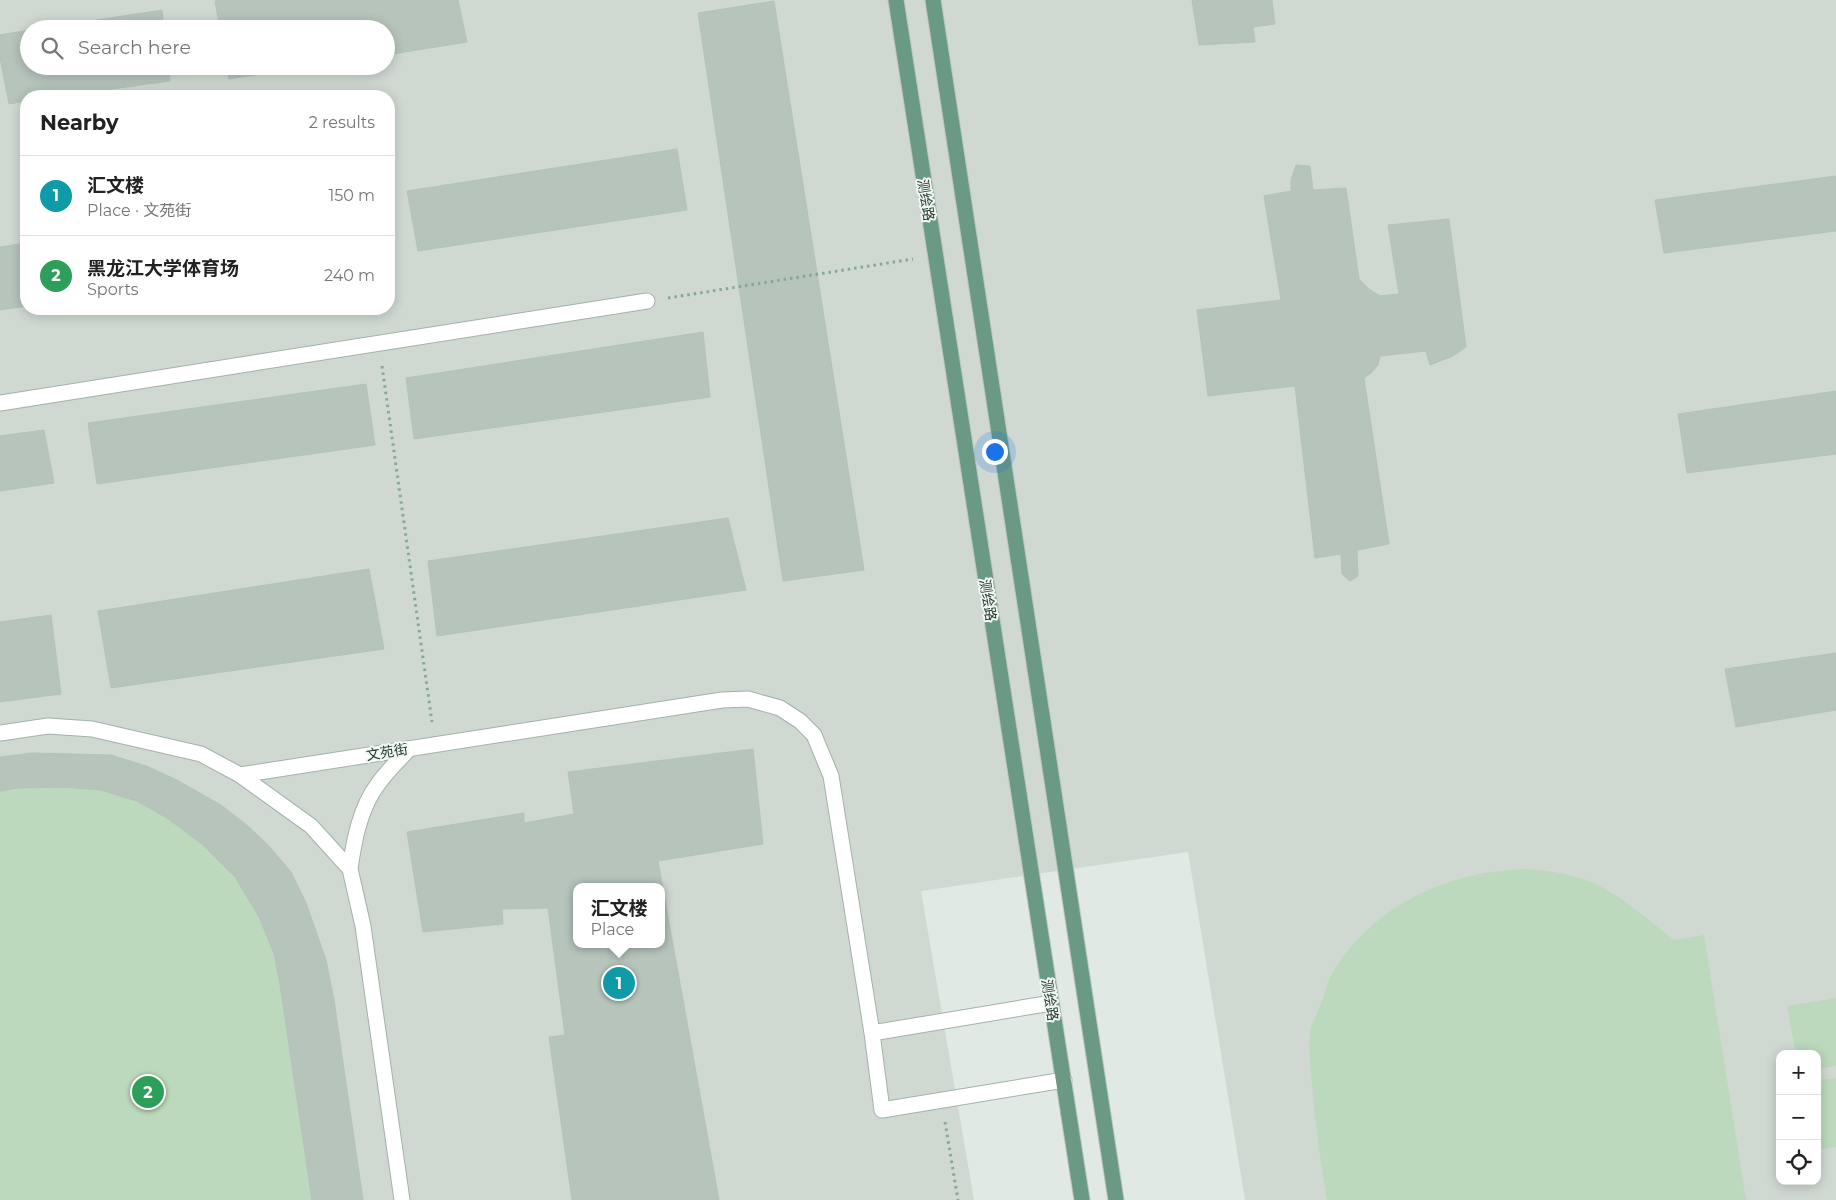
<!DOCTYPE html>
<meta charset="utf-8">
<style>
:root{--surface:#fff;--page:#f6f6f6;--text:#222;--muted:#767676;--line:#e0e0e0;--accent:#e26a66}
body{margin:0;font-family:Montserrat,"Noto Sans SC",sans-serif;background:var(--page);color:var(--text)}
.controls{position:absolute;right:15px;bottom:15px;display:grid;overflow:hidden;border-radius:10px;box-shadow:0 2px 12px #0003}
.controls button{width:45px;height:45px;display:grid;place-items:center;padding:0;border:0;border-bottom:1px solid var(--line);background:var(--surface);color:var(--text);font:25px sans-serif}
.you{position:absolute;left:994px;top:451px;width:18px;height:18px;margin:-12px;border:4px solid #fff;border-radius:50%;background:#1a73e8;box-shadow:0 0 0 8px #1a73e833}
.badge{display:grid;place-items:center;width:32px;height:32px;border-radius:50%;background:var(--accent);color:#fff;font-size:16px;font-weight:700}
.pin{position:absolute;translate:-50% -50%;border:2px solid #fff;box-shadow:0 1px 5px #0006}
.popup{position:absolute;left:573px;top:883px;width:92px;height:65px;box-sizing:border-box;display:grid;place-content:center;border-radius:10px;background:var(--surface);filter:drop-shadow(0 1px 4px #0005);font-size:16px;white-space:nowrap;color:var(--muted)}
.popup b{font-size:19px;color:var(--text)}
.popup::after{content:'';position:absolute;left:50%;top:100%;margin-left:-10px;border:10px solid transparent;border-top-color:var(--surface)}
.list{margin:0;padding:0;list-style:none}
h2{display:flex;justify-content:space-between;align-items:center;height:65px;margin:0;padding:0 20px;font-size:21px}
h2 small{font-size:16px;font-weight:400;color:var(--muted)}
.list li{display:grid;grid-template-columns:32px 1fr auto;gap:15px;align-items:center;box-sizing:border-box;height:80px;padding:0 20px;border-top:1px solid var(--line)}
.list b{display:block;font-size:19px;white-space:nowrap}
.list p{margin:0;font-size:16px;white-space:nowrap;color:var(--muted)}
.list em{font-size:16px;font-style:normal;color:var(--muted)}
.icon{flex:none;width:28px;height:28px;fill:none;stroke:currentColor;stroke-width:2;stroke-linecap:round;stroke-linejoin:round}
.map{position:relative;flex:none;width:1836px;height:1200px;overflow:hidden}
.search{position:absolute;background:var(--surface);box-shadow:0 2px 12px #0003;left:20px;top:20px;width:375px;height:55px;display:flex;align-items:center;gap:12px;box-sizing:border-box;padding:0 18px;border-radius:28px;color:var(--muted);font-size:19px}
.panel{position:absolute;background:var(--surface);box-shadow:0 2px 12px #0003;left:20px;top:90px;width:375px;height:225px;border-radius:20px}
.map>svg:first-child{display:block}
.built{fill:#cfd9d2;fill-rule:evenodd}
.green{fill:#bcd8bd}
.building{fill:#b6c4bc;stroke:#b4c2b9;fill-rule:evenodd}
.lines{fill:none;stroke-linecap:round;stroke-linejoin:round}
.minor-casing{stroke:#a4b0aa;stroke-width:17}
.major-casing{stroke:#bdc3c0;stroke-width:17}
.path{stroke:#84aa96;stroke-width:3;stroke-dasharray:2.5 4;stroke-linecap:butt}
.minor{stroke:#fff;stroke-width:15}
.major{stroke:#6a9a83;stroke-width:15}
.labels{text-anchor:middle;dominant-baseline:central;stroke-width:4;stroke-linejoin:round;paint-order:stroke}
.street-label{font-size:14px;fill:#23382e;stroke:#f1f7f2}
</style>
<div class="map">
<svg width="1836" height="1200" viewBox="0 0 1836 1200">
<rect width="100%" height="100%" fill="#e1e9e4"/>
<path class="built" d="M 0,0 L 1836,0 L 1836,1200 L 1245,1200 L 1188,852 L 921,891 L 974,1200 L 0,1200 ZM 29,29 L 386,29 L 386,66 L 29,66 ZM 26,96 L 389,96 L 389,309 L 26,309 ZM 576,887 L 662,887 L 662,944 L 576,944 ZM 1780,1054 L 1817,1054 L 1817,1181 L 1780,1181 Z"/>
<path class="green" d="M 64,787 C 88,789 112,792 135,800 C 151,806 167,818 181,828 C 240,871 265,913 280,984 L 312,1200 L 0,1200 L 0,791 L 18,788 Z
M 1523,869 C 1546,871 1570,873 1591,882 C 1620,894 1649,921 1674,940 L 1704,935 L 1746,1200 L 1327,1200 C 1320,1158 1314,1115 1311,1072 C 1310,1058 1308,1041 1311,1027 C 1313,1020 1318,1013 1320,1006 C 1324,997 1326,986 1330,977 C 1370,907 1445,872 1523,869 Z
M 1836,998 L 1836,1066 L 1817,1069 L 1817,1054 L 1796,1054 L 1787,1006 Z
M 1836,1078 L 1836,1147 L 1817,1150 L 1817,1080 Z"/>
<path class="building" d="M 219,0 L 458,0 L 467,42 L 386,55 L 386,29 L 220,29 L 215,1 Z
M 1192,0 L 1272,0 L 1275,24 L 1253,27 L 1255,42 L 1199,45 Z
M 774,1 L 864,570 L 783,581 L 698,13 Z
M 162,10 L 164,29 L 39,29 Z
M 29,30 L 29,66 L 169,66 L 170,81 L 61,96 L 26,96 L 26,101 L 9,104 L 0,58 L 0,35 Z
M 227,66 L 310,66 L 229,79 Z
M 677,149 L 687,210 L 418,251 L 407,191 Z
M 1296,165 L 1310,166 L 1313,190 L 1346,188 L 1359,279 L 1369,289 L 1380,296 L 1399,294 L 1388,225 L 1449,219 L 1466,347 L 1453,356 L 1430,365 L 1426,351 L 1380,356 L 1378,365 L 1371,373 L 1364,378 L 1389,544 L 1357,550 L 1358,576 L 1350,581 L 1342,574 L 1341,554 L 1315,558 L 1295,386 L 1208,396 L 1197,310 L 1281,300 L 1264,196 L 1291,191 L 1291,180 Z
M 1836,176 L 1836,231 L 1664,253 L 1655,200 Z
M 26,243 L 26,306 L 0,310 L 0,247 Z
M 703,332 L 710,397 L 414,439 L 406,378 Z
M 366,384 L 375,445 L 97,484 L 88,423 Z
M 1836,391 L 1836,454 L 1687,473 L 1678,414 Z
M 44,430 L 54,483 L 0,491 L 0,436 Z
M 728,518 L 746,590 L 437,636 L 428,561 Z
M 369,569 L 384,649 L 111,688 L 98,611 Z
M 51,615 L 61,694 L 0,702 L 0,622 Z
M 1836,653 L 1836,710 L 1736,727 L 1725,669 Z
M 753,749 L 763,844 L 658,861 L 719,1200 L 572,1200 L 549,1037 L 565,1035 L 548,908 L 502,909 L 503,924 L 423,932 L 407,832 L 524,813 L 524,823 L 574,814 L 568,772 ZM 576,887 L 662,887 L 662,944 L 576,944 Z
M 32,753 L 111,755 L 146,766 L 175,779 L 221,805 L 248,826 L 269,846 L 291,872 L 306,903 L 326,960 L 334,1000 L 363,1200 L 312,1200 L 280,984 L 274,954 L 259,917 L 235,877 L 202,844 L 167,818 L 137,801 L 100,790 L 64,787 L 18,788 L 0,791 L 0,757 Z"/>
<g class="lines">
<g class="minor-casing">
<path id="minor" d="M 0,403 L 647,301
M 0,733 L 48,726 L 92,729 L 201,754 L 240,775 L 722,700 L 748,699 L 780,708 L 800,721 L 814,735 L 831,776 L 872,1033 L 882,1110 L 1064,1080
M 240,775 L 311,826 L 350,869 L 363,926 L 402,1200
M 350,869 C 354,840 360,808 378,784 C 387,771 399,760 409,749
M 872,1033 L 1051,1003"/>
</g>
<g class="major-casing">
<path id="major" d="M 896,0 L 1082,1200
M 933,0 L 1116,1200"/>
</g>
<path class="path" d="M 668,298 L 913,259
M 382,366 L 432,722
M 945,1122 L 958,1200"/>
<use href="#minor" class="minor"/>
<use href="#major" class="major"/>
</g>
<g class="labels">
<g class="street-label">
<text transform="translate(926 200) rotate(81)">测绘路</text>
<text transform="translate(988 600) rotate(81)">测绘路</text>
<text transform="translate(387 752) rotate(-9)">文苑街</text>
<text transform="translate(1050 1000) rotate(81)">测绘路</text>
</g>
</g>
</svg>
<div class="controls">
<button>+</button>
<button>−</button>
<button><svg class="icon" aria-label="locate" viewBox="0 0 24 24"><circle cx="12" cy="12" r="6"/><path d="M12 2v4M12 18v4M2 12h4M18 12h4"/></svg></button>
</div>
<div class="you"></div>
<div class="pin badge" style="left:619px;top:983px;background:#0f9aa8">1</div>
<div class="popup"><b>汇文楼</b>Place</div>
<div class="pin badge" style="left:148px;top:1092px;background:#2e9e5b">2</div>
<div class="search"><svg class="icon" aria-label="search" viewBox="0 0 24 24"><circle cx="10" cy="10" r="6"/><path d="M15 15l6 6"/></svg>Search here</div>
<section class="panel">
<h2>Nearby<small>2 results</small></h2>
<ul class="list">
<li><span class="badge" style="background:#0f9aa8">1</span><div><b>汇文楼</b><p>Place · 文苑街</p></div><em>150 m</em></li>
<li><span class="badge" style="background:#2e9e5b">2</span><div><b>黑龙江大学体育场</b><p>Sports</p></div><em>240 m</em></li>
</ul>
</section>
</div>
